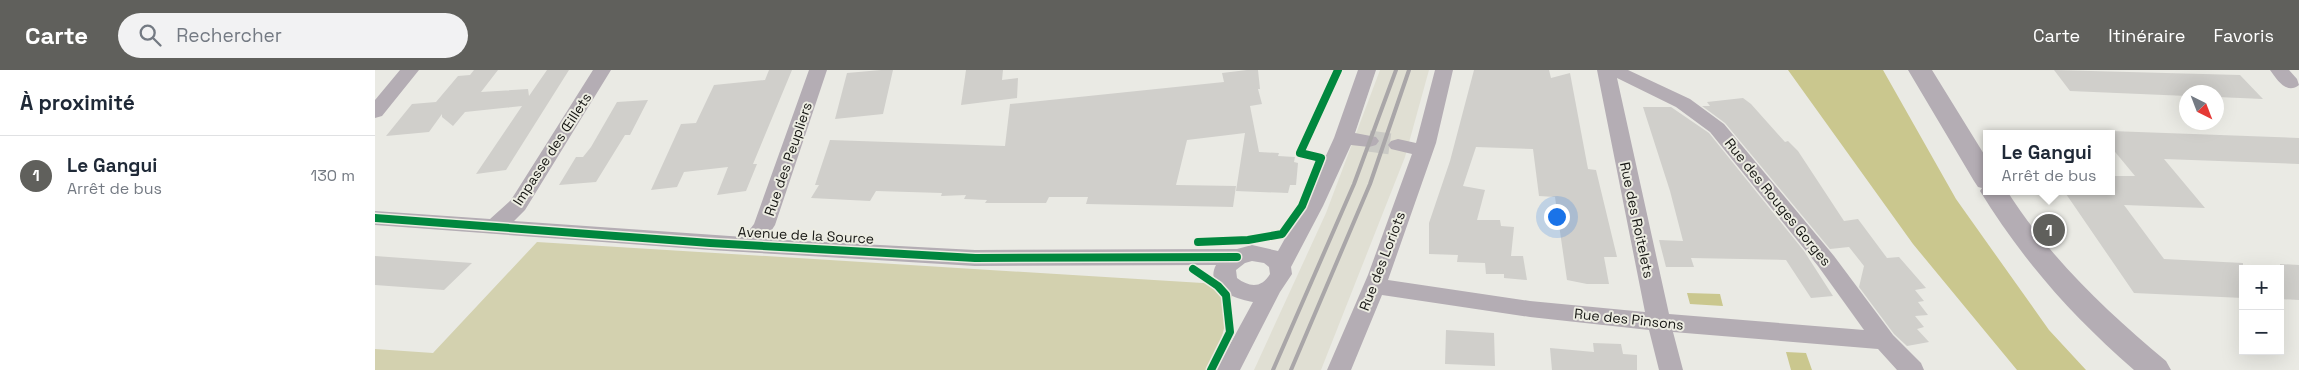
<!DOCTYPE html>
<html lang="fr">
<meta charset="utf-8">
<style>
:root{--surface:#fff;--page:#f2f2f3;--text:#1f2937;--muted:#747a83;--line:#e0e1e3;--accent:#60605c}
body{margin:0;font-family:"Space Grotesk",sans-serif;background:var(--page);color:var(--text)}
.controls{position:absolute;right:15px;bottom:15px;display:grid;overflow:hidden;border-radius:0px;box-shadow:0 5px 20px #0002}
.controls button{width:45px;height:45px;display:grid;place-items:center;padding:0;border:0;border-bottom:1px solid var(--line);background:var(--surface);color:var(--text);font:25px sans-serif}
.compass{position:absolute;left:1804px;top:15px;width:45px;height:45px;border-radius:50%;background:var(--surface);box-shadow:0 5px 20px #0002;rotate:138deg}
.you{position:absolute;left:1181px;top:146px;width:18px;height:18px;margin:-12px;border:4px solid #fff;border-radius:50%;background:#1a73e8;box-shadow:0 0 0 8px #1a73e833}
.badge{display:grid;place-items:center;width:32px;height:32px;border-radius:50%;background:var(--accent);color:#fff;font-size:16px;font-weight:700}
.pin{position:absolute;translate:-50% -50%;border:2px solid #fff;box-shadow:0 1px 5px #0006}
.popup{position:absolute;left:1608px;top:60px;width:132px;height:65px;box-sizing:border-box;display:grid;place-content:center;border-radius:0px;background:var(--surface);filter:drop-shadow(0 1px 4px #0005);font-size:16px;white-space:nowrap;color:var(--muted)}
.popup b{font-size:19px;color:var(--text)}
.popup::after{content:'';position:absolute;left:50%;top:100%;margin-left:-10px;border:10px solid transparent;border-top-color:var(--surface)}
.list{margin:0;padding:0;list-style:none}
h2{display:flex;justify-content:space-between;align-items:center;height:65px;margin:0;padding:0 20px;font-size:21px}
h2 small{font-size:16px;font-weight:400;color:var(--muted)}
.list li{display:grid;grid-template-columns:32px 1fr auto;gap:15px;align-items:center;box-sizing:border-box;height:80px;padding:0 20px;border-top:1px solid var(--line)}
.list b{display:block;font-size:19px;white-space:nowrap}
.list p{margin:0;font-size:16px;white-space:nowrap;color:var(--muted)}
.list em{font-size:16px;font-style:normal;color:var(--muted)}
.icon{flex:none;width:28px;height:28px;fill:none;stroke:currentColor;stroke-width:2;stroke-linecap:round;stroke-linejoin:round}
.map{position:relative;flex:none;width:1924px;height:300px;overflow:hidden}
header{display:flex;align-items:center;gap:30px;box-sizing:border-box;height:70px;padding:0 25px;background:var(--accent);color:#fff}
header strong{font-size:24px}
nav{display:flex;gap:28px;margin-inline-start:auto;font-size:18px}
.search{width:350px;height:45px;background:var(--page);display:flex;align-items:center;gap:12px;box-sizing:border-box;padding:0 18px;border-radius:28px;color:var(--muted);font-size:19px}
main{display:flex}
aside{flex:1;background:var(--surface)}
.map>svg:first-child{display:block}
.built{fill:#e0dfd3}
.green{fill:#d3d1af}
.water{fill:#cac78e}
.building{fill:#d0cfcb}
.lines{fill:none;stroke-linecap:round;stroke-linejoin:round}
.minor-tunnel{stroke:#cacac5;stroke-width:21;stroke-dasharray:21 11;stroke-linecap:butt}
.minor{fill:#b4adb4;fill-rule:evenodd}
.tertiary{fill:#b4adb4;fill-rule:evenodd}
.rail{stroke:#a9a6a8;stroke-width:4}
.cycleway-casing{stroke:#ecece2;stroke-width:11}
.cycleway{stroke:#00873e;stroke-width:8}
.labels{text-anchor:middle;dominant-baseline:central;stroke-width:4;stroke-linejoin:round;paint-order:stroke}
.street-label{font-size:14px;fill:#161613;stroke:#ecece2}
</style>
<header>
<strong>Carte</strong>
<div class="search"><svg class="icon" aria-label="search" viewBox="0 0 24 24"><circle cx="10" cy="10" r="6"/><path d="M15 15l6 6"/></svg>Rechercher</div>
<nav><a>Carte</a><a>Itinéraire</a><a>Favoris</a></nav>
</header>
<main>
<aside>
<h2>À proximité<small></small></h2>
<ul class="list">
<li><span class="badge">1</span><div><b>Le Gangui</b><p>Arrêt de bus</p></div><em>130 m</em></li>
</ul>
</aside>
<div class="map">
<svg width="1924" height="300" viewBox="0 0 1924 300">
<rect width="100%" height="100%" fill="#eaeae4"/>
<path class="built" d="M 1005,0 L 1054,0 L 1030,87 L 946,300 L 879,300 L 951,143 Z"/>
<path class="green" d="M 162,172 L 860,215 L 844,278 L 831,300 L 0,300 L 0,279 L 58,283 Z"/>
<path class="water" d="M 1413,0 L 1508,0 L 1581,129 L 1674,260 L 1711,300 L 1642,300 L 1538,174 Z
M 1312,223 L 1345,224 L 1348,236 L 1315,234 Z
M 1411,282 L 1431,283 L 1437,300 L 1416,300 Z"/>
<path class="building" d="M 99,0 L 123,0 L 106,22 L 153,19 L 154,26 L 172,0 L 194,0 L 131,100 L 101,104 L 147,36 L 90,42 L 78,56 L 67,47 L 67,44 L 54,62 L 11,66 L 37,34 L 61,32 L 83,6 L 95,5 Z
M 394,0 L 417,0 L 378,94 L 382,94 L 371,121 L 342,125 L 353,97 L 309,102 L 302,117 L 276,120 L 306,54 L 321,53 L 339,15 L 390,10 Z
M 506,0 L 518,0 L 508,44 L 460,49 L 472,3 Z
M 591,0 L 628,0 L 627,10 L 643,8 L 642,28 L 586,35 Z
M 872,0 L 883,0 L 885,19 L 883,19 L 887,34 L 875,36 L 884,82 L 904,83 L 903,86 L 920,87 L 919,92 L 923,93 L 921,115 L 915,115 L 913,123 L 861,121 L 870,63 L 812,70 L 801,115 L 861,116 L 858,137 L 711,134 L 713,127 L 674,127 L 671,133 L 610,133 L 612,130 L 589,129 L 591,125 L 566,126 L 567,123 L 501,121 L 495,131 L 436,128 L 444,115 L 440,115 L 455,70 L 630,76 L 635,34 L 849,12 L 847,3 Z
M 1099,0 L 1174,0 L 1176,8 L 1195,3 L 1213,99 L 1221,100 L 1242,187 L 1229,187 L 1234,214 L 1212,214 L 1192,210 L 1180,127 L 1164,126 L 1158,79 L 1101,77 L 1088,116 L 1110,120 L 1102,150 L 1125,150 L 1126,156 L 1139,157 L 1136,186 L 1148,186 L 1152,210 L 1129,208 L 1129,204 L 1111,204 L 1110,193 L 1082,192 L 1083,185 L 1054,184 L 1054,153 L 1075,91 Z
M 1679,0 L 1865,5 L 1888,29 L 1842,27 L 1842,22 L 1812,22 L 1812,26 L 1695,21 Z
M 1368,28 L 1376,34 L 1410,72 L 1413,71 L 1423,81 L 1469,151 L 1483,149 L 1512,188 L 1524,187 L 1551,218 L 1540,220 L 1549,231 L 1543,232 L 1553,245 L 1540,246 L 1549,257 L 1542,259 L 1554,272 L 1532,276 L 1519,264 L 1484,217 L 1489,196 L 1474,177 L 1455,179 L 1350,53 L 1327,36 L 1335,36 L 1332,32 Z
M 273,30 L 255,65 L 250,65 L 221,112 L 184,115 L 201,87 L 208,87 L 216,77 L 242,32 Z
M 1268,37 L 1296,37 L 1334,63 L 1429,181 L 1458,226 L 1436,228 L 1411,190 L 1316,188 L 1319,197 L 1291,197 L 1284,170 L 1308,171 L 1295,121 Z
M 1736,61 L 1924,68 L 1924,94 L 1789,89 L 1830,138 L 1749,135 L 1789,189 L 1868,193 L 1868,228 L 1759,223 L 1689,121 L 1736,121 L 1736,106 L 1760,106 L 1736,77 Z
M 0,186 L 97,193 L 69,220 L 0,215 Z
M 1905,194 L 1924,195 L 1924,230 L 1905,229 Z
M 1071,260 L 1119,263 L 1120,296 L 1070,294 Z
M 1218,273 L 1246,274 L 1248,284 L 1262,285 L 1262,300 L 1177,300 L 1175,278 L 1219,282 Z"/>
<g class="lines">
<path class="minor-tunnel" d="M 994,71 L 1023,75"/>
<path class="minor" d="M 25,0 L 44,0 L 7,46 L 0,48 L 0,30 Z
M 218,0 L 236,0 L 150,140 L 139,151 L 369,167 L 379,154 L 434,0 L 452,0 L 400,155 L 391,169 L 600,180 L 862,179 L 877,175 L 903,181 L 928,136 L 959,68 L 983,0 L 1001,0 L 980,63 L 1001,67 L 1004,71 L 1001,75 L 994,77 L 976,75 L 948,136 L 916,197 L 917,204 L 905,222 L 865,300 L 841,300 L 878,232 C 861,229 829,218 841,195 L 600,196 L 335,180 L 0,155 L 0,141 L 115,149 L 136,130 ZM 877,191 L 889,193 L 894,197 L 895,204 C 886,219 874,217 862,208 L 861,200 L 870,193 Z
M 1060,0 L 1078,0 L 1061,73 L 1013,210 L 1155,231 L 1270,242 L 1222,0 L 1253,0 L 1315,29 L 1349,54 L 1459,186 L 1518,265 L 1546,293 L 1549,300 L 1522,300 L 1503,279 L 1298,262 L 1308,300 L 1284,300 L 1274,260 L 1155,247 L 1007,225 L 976,300 L 952,300 L 993,205 L 1037,84 L 1016,79 L 1013,75 L 1016,71 L 1023,69 L 1041,73 ZM 1242,8 L 1301,37 L 1335,62 L 1443,196 L 1489,260 L 1294,244 Z
M 1895,0 L 1914,0 L 1922,9 L 1924,15 C 1912,25 1902,10 1895,0 Z"/>
<path class="tertiary" d="M 1533,0 L 1557,0 L 1612,89 L 1612,121 L 1632,121 C 1675,188 1731,241 1791,291 L 1796,300 L 1759,300 C 1696,245 1649,192 1605,121 L 1607,118 L 1603,117 L 1599,111 Z"/>
<path class="rail" d="M 898,300 L 979,114 L 1021,0
M 916,300 L 995,114 L 1034,0"/>
<g class="cycleway-casing">
<path id="cycleway" d="M 0,148 L 335,173 L 600,188 L 862,187
M 823,172 L 873,170 L 907,164 L 927,136 L 946,88 L 925,83 L 963,0
M 818,199 L 843,216 L 851,225 L 855,262 L 836,300"/>
</g>
<use href="#cycleway" class="cycleway"/>
</g>
<g class="labels">
<g class="street-label">
<text transform="translate(177 79) rotate(-57)">Impasse des Œillets</text>
<text transform="translate(413 89) rotate(-71)">Rue des Peupliers</text>
<text transform="translate(1403 132) rotate(51)">Rue des Rouges Gorges</text>
<text transform="translate(1262 150) rotate(78)">Rue des Roitelets</text>
<text transform="translate(431 165) rotate(3)">Avenue de la Source</text>
<text transform="translate(1007 191) rotate(-69)">Rue des Loriots</text>
<text transform="translate(1254 249) rotate(6)">Rue des Pinsons</text>
</g>
</g>
</svg>
<div class="controls">
<button>+</button>
<button>−</button>
</div>
<svg class="compass" viewBox="-18 -18 36 36"><path d="M0-13l5 13h-10z" fill="#e53935"/><path d="M0 13l5-13h-10z" fill="#747a83"/></svg>
<div class="you"></div>
<div class="pin badge" style="left:1674px;top:160px">1</div>
<div class="popup"><b>Le Gangui</b>Arrêt de bus</div>
</div>
</main>
